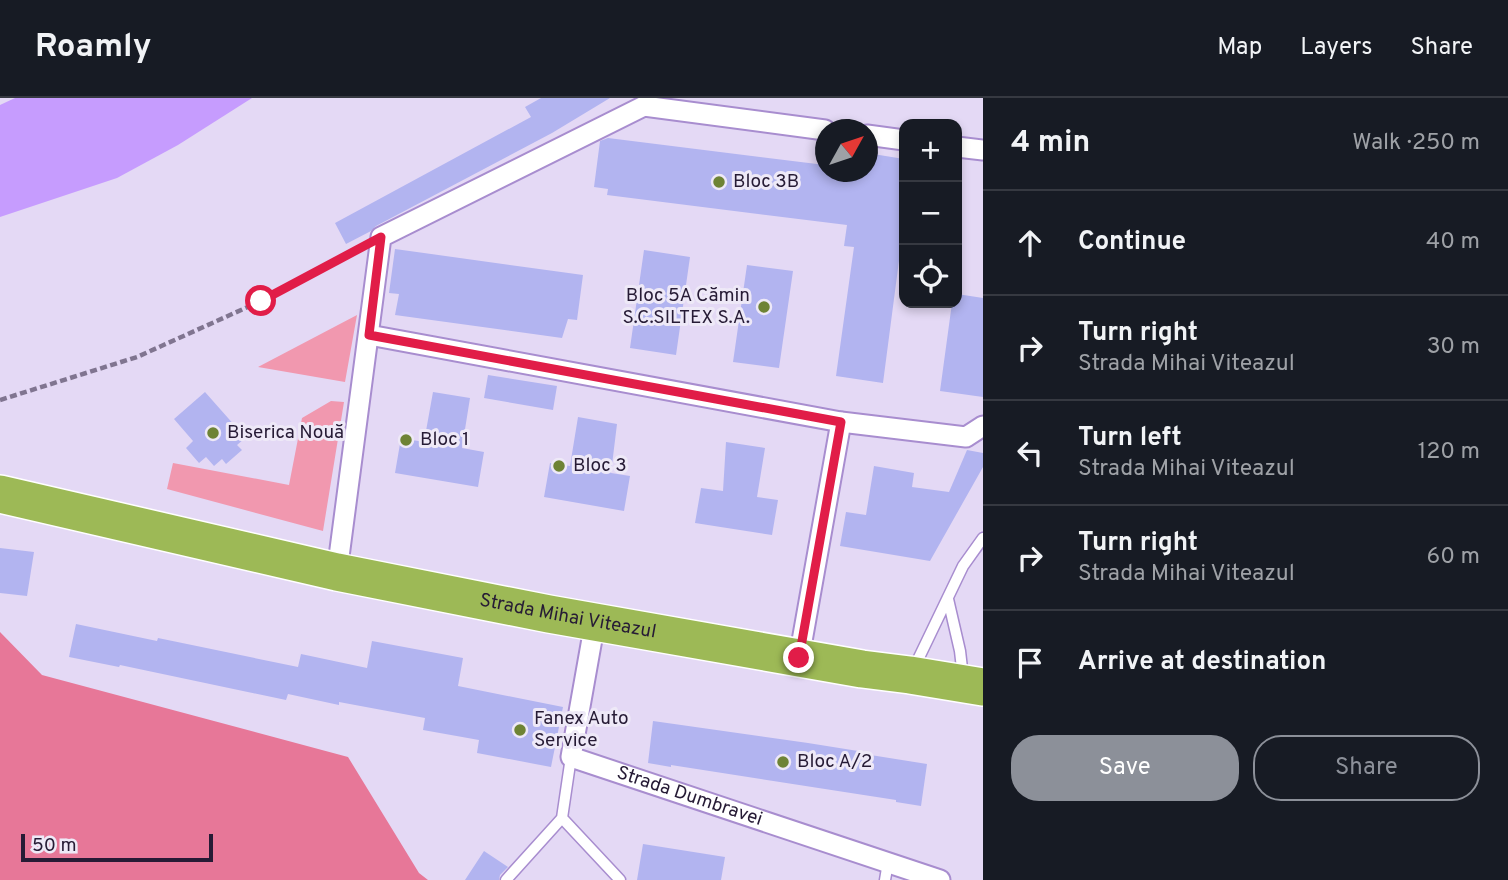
<!DOCTYPE html>
<meta charset="utf-8">
<style>
:root{--surface:#171b24;--page:#20242c;--text:#f1f3f6;--muted:#9ea1a6;--line:#363941;--accent:#8c9099}
body{margin:0;font-family:Overpass,sans-serif;background:var(--page);color:var(--text)}
.controls{position:absolute;right:21px;top:21px;display:grid;overflow:hidden;border-radius:14px;box-shadow:0 4px 10px #0003}
.controls button{width:63px;height:63px;display:grid;place-items:center;padding:0;border:0;border-bottom:2px solid var(--line);background:var(--surface);color:var(--text);font:35px sans-serif}
.compass{position:absolute;left:815px;top:21px;width:63px;height:63px;border-radius:50%;background:var(--surface);box-shadow:0 4px 10px #0003;rotate:50deg}
.scale{position:absolute;left:21px;bottom:18px;width:192px;box-sizing:border-box;padding-left:7px;border:4px solid #261b35;border-top:0;font-size:19px;line-height:24px;white-space:nowrap;color:#261b35;-webkit-text-stroke:5px #eee9f7;paint-order:stroke}
.stop{position:absolute;width:21px;height:21px;margin:-16px;border:5px solid #e11d48;border-radius:50%;background:#fff}
.stop.end{background:#e11d48;border-color:#fff;box-shadow:0 2px 7px #0008}
.list{margin:0;padding:0;list-style:none}
h2{display:flex;justify-content:space-between;align-items:center;height:91px;margin:0;padding:0 28px;font-size:30px}
h2 small{font-size:23px;font-weight:400;color:var(--muted)}
.list li{display:grid;grid-template-columns:46px 1fr auto;gap:21px;align-items:center;box-sizing:border-box;height:105px;padding:0 28px;border-top:2px solid var(--line)}
.list b{display:block;font-size:26px;white-space:nowrap}
.list p{margin:0;font-size:23px;white-space:nowrap;color:var(--muted)}
.list em{font-size:23px;font-style:normal;color:var(--muted)}
.actions{display:flex;gap:14px;padding:21px 28px}
.actions a{flex:1;padding:16px 0;border:2px solid var(--accent);border-radius:28px;text-align:center;font-size:24px;color:var(--accent)}
.actions .main{background:var(--accent);color:#fff}
.icon{flex:none;width:38px;height:38px;fill:none;stroke:currentColor;stroke-width:2;stroke-linecap:round;stroke-linejoin:round}
.map{position:relative;flex:none;width:983px;height:782px;overflow:hidden}
header{display:flex;align-items:center;gap:42px;box-sizing:border-box;height:98px;padding:0 35px;background:var(--surface);border-bottom:2px solid var(--line)}
header strong{font-size:33px}
nav{display:flex;gap:38px;margin-inline-start:auto;font-size:24px}
main{display:flex}
aside{flex:1;background:var(--surface)}
.map>svg:first-child{display:block}
.green{fill:#f198af}
.forest{fill:#e77798}
.water{fill:#c69cfe}
.building{fill:#b2b4f0}
.lines{fill:none;stroke-linecap:round;stroke-linejoin:round}
.lane-casing{stroke:#a88dcf;stroke-width:13}
.street-casing{stroke:#a88dcf;stroke-width:23}
.highway-casing{stroke:#fff;stroke-width:40}
.path{stroke:#807590;stroke-width:4.5;stroke-dasharray:7 3.5;stroke-linecap:butt}
.lane{stroke:#fff;stroke-width:10}
.street{stroke:#fff;stroke-width:19}
.highway{stroke:#9db956;stroke-width:37}
.route{stroke:#e11d48;stroke-width:9}
.poi-dot{fill:#6e8335;stroke:#eee9f7;stroke-width:2.5}
.labels{text-anchor:middle;dominant-baseline:central;stroke-width:6;stroke-linejoin:round;paint-order:stroke}
.poi-label{font-size:19px;fill:#261b35;stroke:#eee9f7;text-anchor:start}
.street-label{font-size:19px;fill:#261b35;stroke:#eee9f7}
</style>
<header>
<strong>Roamly</strong>
<nav><a>Map</a><a>Layers</a><a>Share</a></nav>
</header>
<main>
<div class="map">
<svg width="983" height="782" viewBox="0 0 983 782">
<rect width="100%" height="100%" fill="#e4d9f5"/>
<path class="green" d="M 357,217 L 345,284 L 258,269 Z
M 331,303 L 344,304 L 323,433 L 167,391 L 173,365 L 289,387 L 302,320 Z"/>
<path class="forest" d="M 0,534 L 42,577 L 348,659 L 419,775 L 428,782 L 0,782 Z"/>
<path class="water" d="M 15,0 L 252,0 L 178,47 L 117,80 L 0,119 L 0,7 Z"/>
<path class="building" d="M 541,0 L 610,0 L 552,35 L 376,128 L 371,133 L 346,146 L 335,125 L 531,19 L 525,9 Z
M 608,40 L 825,67 L 825,74 L 867,74 L 867,55 L 904,61 L 904,156 L 900,155 L 883,285 L 836,278 L 854,149 L 844,148 L 847,127 L 607,97 L 608,91 L 594,89 L 600,43 Z
M 395,151 L 583,177 L 577,222 L 568,221 L 562,240 L 395,217 L 399,196 L 389,195 Z
M 644,152 L 690,159 L 676,257 L 630,250 Z
M 747,167 L 793,173 L 779,270 L 733,264 Z
M 957,196 L 983,200 L 983,299 L 940,293 L 952,205 L 957,205 Z
M 488,277 L 557,288 L 553,312 L 484,300 Z
M 205,294 L 236,329 L 235,330 L 244,341 L 237,347 L 242,352 L 226,366 L 222,361 L 214,368 L 206,359 L 199,365 L 186,350 L 193,343 L 174,321 Z
M 433,294 L 470,300 L 462,350 L 484,354 L 478,389 L 395,375 L 401,340 L 424,344 Z
M 578,319 L 617,326 L 611,375 L 630,378 L 624,413 L 544,399 L 550,365 L 570,368 Z
M 726,344 L 765,350 L 757,399 L 778,402 L 772,437 L 695,425 L 701,390 L 723,393 Z
M 967,352 L 983,355 L 983,369 L 930,463 L 840,448 L 846,414 L 866,417 L 874,368 L 914,375 L 912,389 L 949,394 Z
M 0,450 L 34,454 L 27,498 L 0,495 Z
M 76,526 L 157,543 L 158,540 L 298,569 L 301,556 L 367,570 L 372,543 L 463,560 L 458,588 L 563,609 L 551,669 L 477,655 L 479,642 L 423,632 L 425,620 L 339,604 L 339,607 L 288,596 L 286,602 L 120,567 L 119,569 L 69,559 Z
M 653,623 L 808,645 L 858,653 L 858,655 L 927,666 L 921,708 L 896,704 L 896,702 L 671,667 L 671,669 L 648,665 Z
M 643,746 L 725,759 L 721,782 L 637,782 Z
M 484,753 L 508,769 L 500,777 L 499,782 L 465,782 Z"/>
<g class="lines">
<g class="lane-casing">
<path id="lane" d="M 948,501 L 960,553 L 963,579
M 913,572 L 963,468 L 983,440
M 562,720 L 620,782
M 506,782 L 562,720 L 571,659
M 885,782 L 888,764"/>
</g>
<g class="street-casing">
<g id="street">
<path d="M 867,37 L 904,42"/>
<path d="M 957,49 L 983,52"/>
<path d="M 369,237 L 841,324 L 966,339 L 983,328"/>
<path d="M 337,474 L 381,139 L 644,8 L 825,32"/>
<path id="s1" d="M 595,524 L 571,659 L 940,782"/>
<path d="M 799,560 L 841,324"/>
</g>
</g>
<g class="highway-casing">
<g id="highway">
<path id="s2" d="M 0,396 L 337,474 L 549,516 L 862,571 L 910,577 L 983,589"/>
</g>
</g>
<path class="path" d="M 0,302 L 137,259 L 261,203 L 359,151"/>
<use href="#lane" class="lane"/>
<use href="#street" class="street"/>
<use href="#highway" class="highway"/>
</g>
<g class="lines">
<path class="route" d="M 261,203 L 381,139 L 369,237 L 841,324 L 799,560"/>
</g>
<g class="poi-dot">
<circle cx="719" cy="84" r="7"/>
<circle cx="764" cy="209" r="7"/>
<circle cx="213" cy="335" r="7"/>
<circle cx="406" cy="342" r="7"/>
<circle cx="559" cy="368" r="7"/>
<circle cx="520" cy="632" r="7"/>
<circle cx="783" cy="664" r="7"/>
</g>
<g class="labels">
<g class="poi-label">
<text x="733" y="84">Bloc 3B</text>
<text x="750" y="198" text-anchor="end">Bloc 5A Cămin<tspan x="750" dy="22">S.C.SILTEX S.A.</tspan></text>
<text x="227" y="335">Biserica Nouă</text>
<text x="420" y="342">Bloc 1</text>
<text x="573" y="368">Bloc 3</text>
<text x="534" y="621">Fanex Auto<tspan x="534" dy="22">Service</tspan></text>
<text x="797" y="664">Bloc A/2</text>
</g>
<g class="street-label">
<text stroke="none"><textPath href="#s2" startOffset="581">Strada Mihai Viteazul</textPath></text>
<text stroke="none"><textPath href="#s1" startOffset="262">Strada Dumbravei</textPath></text>
</g>
</g>
</svg>
<div class="controls">
<button>+</button>
<button>−</button>
<button><svg class="icon" aria-label="locate" viewBox="0 0 24 24"><circle cx="12" cy="12" r="6"/><path d="M12 2v4M12 18v4M2 12h4M18 12h4"/></svg></button>
</div>
<svg class="compass" viewBox="-18 -18 36 36"><path d="M0-13l5 13h-10z" fill="#e53935"/><path d="M0 13l5-13h-10z" fill="#9ea1a6"/></svg>
<div class="scale">50 m</div>
<div class="stop" style="left:261px;top:203px"></div>
<div class="stop end" style="left:799px;top:560px"></div>
</div>
<aside>
<h2>4 min<small>Walk · 250 m</small></h2>
<ul class="list">
<li><svg class="icon" aria-label="ahead" viewBox="0 0 24 24"><path d="M12 20V5M6 11l6-6 6 6"/></svg><div><b>Continue</b></div><em>40 m</em></li>
<li><svg class="icon" aria-label="right" viewBox="0 0 24 24"><path d="M7 20v-9h11M14 6l5 5-5 5"/></svg><div><b>Turn right</b><p>Strada Mihai Viteazul</p></div><em>30 m</em></li>
<li><svg class="icon" aria-label="left" viewBox="0 0 24 24"><path d="M17 20v-9H6M10 6l-5 5 5 5"/></svg><div><b>Turn left</b><p>Strada Mihai Viteazul</p></div><em>120 m</em></li>
<li><svg class="icon" aria-label="right" viewBox="0 0 24 24"><path d="M7 20v-9h11M14 6l5 5-5 5"/></svg><div><b>Turn right</b><p>Strada Mihai Viteazul</p></div><em>60 m</em></li>
<li><svg class="icon" aria-label="arrive" viewBox="0 0 24 24"><path d="M6 21V4h12l-3 4 3 4H6"/></svg><div><b>Arrive at destination</b></div></li>
</ul>
<div class="actions"><a class="main">Save</a><a>Share</a></div>
</aside>
</main>
